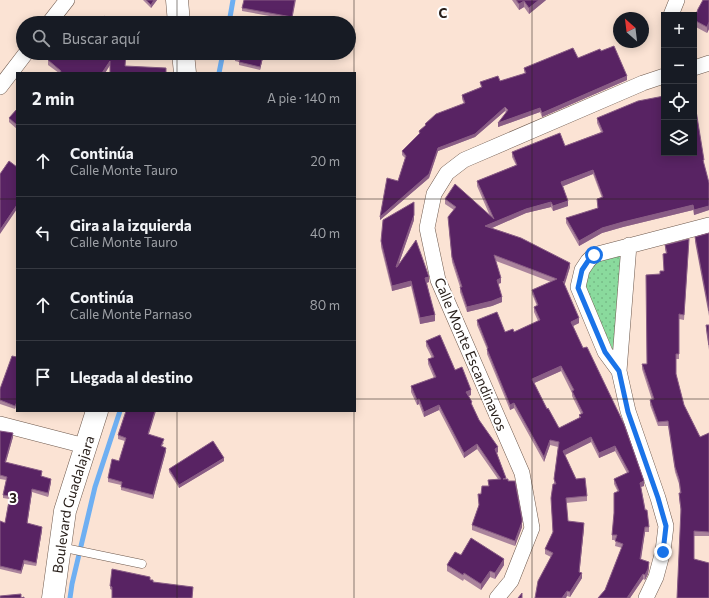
<!DOCTYPE html>
<html lang="es">
<meta charset="utf-8">
<style>
:root{--surface:#171b24;--page:#242831;--text:#f1f3f6;--muted:#9ea1a6;--line:#363941}
body{margin:0;font-family:Commissioner,sans-serif;background:var(--page);color:var(--text)}
.controls{position:absolute;right:12px;top:12px;display:grid;overflow:hidden;border-radius:0px;box-shadow:0 2px 10px #0003}
.controls button{width:36px;height:36px;display:grid;place-items:center;padding:0;border:0;border-bottom:1px solid var(--line);background:var(--surface);color:var(--text);font:20px sans-serif}
.compass{position:absolute;left:613px;top:12px;width:36px;height:36px;border-radius:50%;background:var(--surface);box-shadow:0 2px 10px #0003;rotate:332deg}
.stop{position:absolute;width:12px;height:12px;margin:-9px;border:3px solid #1a73e8;border-radius:50%;background:#fff}
.stop.end{background:#1a73e8;border-color:#fff;box-shadow:0 1px 4px #0008}
.list{margin:0;padding:0;list-style:none}
h2{display:flex;justify-content:space-between;align-items:center;height:52px;margin:0;padding:0 16px;font-size:17px}
h2 small{font-size:13px;font-weight:400;color:var(--muted)}
.list li{display:grid;grid-template-columns:26px 1fr auto;gap:12px;align-items:center;box-sizing:border-box;height:72px;padding:0 16px;border-top:1px solid var(--line)}
.list b{display:block;font-size:15px;white-space:nowrap}
.list p{margin:0;font-size:13px;white-space:nowrap;color:var(--muted)}
.list em{font-size:13px;font-style:normal;color:var(--muted)}
.icon{flex:none;width:22px;height:22px;fill:none;stroke:currentColor;stroke-width:2;stroke-linecap:round;stroke-linejoin:round}
.map{position:relative;flex:none;width:709px;height:598px;overflow:hidden}
.search{position:absolute;background:var(--surface);box-shadow:0 2px 10px #0003;left:16px;top:16px;width:340px;height:44px;display:flex;align-items:center;gap:10px;box-sizing:border-box;padding:0 14px;border-radius:22px;color:var(--muted);font-size:15px}
.panel{position:absolute;background:var(--surface);box-shadow:0 2px 10px #0003;left:16px;top:72px;width:340px;height:340px;border-radius:0px}
.map>svg:first-child{display:block}
.park{fill:url(#park-dots)}
.lines{fill:none;stroke-linecap:round;stroke-linejoin:round}
.stream{stroke:#6eaff2;stroke-width:5}
.lane-casing{stroke:#6e594d;stroke-width:9}
.street-casing{stroke:#6e594d;stroke-width:16}
.secondary-casing{stroke:#6e594d;stroke-width:23}
.lane{stroke:#fff;stroke-width:8}
.street{stroke:#fff;stroke-width:15}
.secondary{stroke:#fff;stroke-width:22}
.wall{fill:#aa839c;fill-rule:evenodd}
.shaded-wall{fill:#895d85}
.building{fill:#582363;stroke:#895d85;fill-rule:evenodd}
.route{stroke:#1a73e8;stroke-width:5}
.grid{fill:none;stroke:#2a211c;stroke-width:1;stroke-opacity:0.55}
.labels{text-anchor:middle;dominant-baseline:central;stroke-width:4;stroke-linejoin:round;paint-order:stroke}
.street-label{font-size:14px;fill:#2a211c;stroke:#fff}
.grid-label{font-size:13px;text-anchor:middle;font-weight:bold;fill:#2a211c;stroke:#fff;stroke-width:4;stroke-linejoin:round;paint-order:stroke}
</style>
<div class="map">
<svg width="709" height="598" viewBox="0 0 709 598">
<defs>
<pattern id="park-dots" width="8" height="8" patternUnits="userSpaceOnUse"><rect width="8" height="8" fill="#8ada9d"/><path d="M2 2h.1M6 6h.1" fill="none" stroke="#77bb87" stroke-width="1.8" stroke-linecap="round"/></pattern>
</defs>
<rect width="100%" height="100%" fill="#fbe3d4"/>
<path class="park" d="M 623,254 L 614,352 L 585,291 C 587,262 599,260 623,254 Z"/>
<g class="lines">
<path class="stream" d="M 229,23 L 233,0
M 219,73 L 223,53
M 70,598 L 72,584 L 95,487 L 120,411"/>
<g class="lane-casing">
<path id="lane" d="M 60,547 L 142,564"/>
</g>
<g class="street-casing">
<path id="street" d="M 671,15 L 677,0
M 49,23 L 67,0
M 694,68 L 709,63
M 0,87 L 26,53
M 629,245 L 619,371 L 628,411 L 658,498 L 666,526 L 663,551 L 656,577 L 646,598
M 619,371 L 605,352 L 578,287 L 582,270 L 588,261 L 594,255 L 709,225
M 0,424 L 85,446
M 497,598 L 511,581 L 532,528 L 522,473 L 438,280 L 427,228 L 434,194 L 447,173 L 464,160 L 643,83 L 664,76"/>
</g>
<g class="secondary-casing">
<g id="secondary">
<path d="M 177,0 L 179,23"/>
<path d="M 183,53 L 185,73"/>
<path id="s1" d="M 53,598 L 65,511 L 97,411"/>
</g>
</g>
<use href="#lane" class="lane"/>
<use href="#street" class="street"/>
<use href="#secondary" class="secondary"/>
</g>
<path class="wall" d="M 143,0 L 157,0 L 151,8 Z
M 296,0 L 292,20 L 242,11 L 242,8 Z
M 512,0 L 546,0 L 529,14 L 524,7 L 519,10 Z
M 709,0 L 709,29 L 707,33 L 694,26 L 694,20 Z
M 601,51 L 627,80 L 542,117 L 540,112 L 498,127 L 506,112 L 505,111 L 475,137 L 438,151 L 429,178 L 380,220 L 398,181 L 405,158 L 402,155 L 402,151 L 419,134 L 419,131 L 425,126 L 425,124 L 464,104 L 462,99 L 462,95 L 481,87 L 480,82 L 500,81 L 525,74 L 524,71 L 524,68 L 578,58 Z
M 264,53 L 260,70 L 239,65 L 239,62 L 235,61 L 235,58 Z
M 104,55 L 110,65 L 105,73 L 59,73 L 48,65 L 48,60 Z
M 17,109 L 17,129 L 9,122 L 9,118 Z
M 597,118 L 704,164 L 704,165 L 709,183 L 709,210 L 694,215 L 693,210 L 623,227 L 602,233 L 579,246 L 566,223 L 566,218 L 598,209 L 597,199 L 602,198 L 593,174 L 563,186 L 568,206 L 553,211 L 551,207 L 526,213 L 492,228 L 570,267 L 564,285 L 579,323 L 573,326 L 644,486 L 641,487 L 649,527 L 649,532 L 645,532 L 641,560 L 649,567 L 648,574 L 645,580 L 643,579 L 630,598 L 598,598 L 605,590 L 622,548 L 615,546 L 616,540 L 612,540 L 612,535 L 618,492 L 614,484 L 614,479 L 627,473 L 615,451 L 599,458 L 591,442 L 565,455 L 576,479 L 587,496 L 587,501 L 566,503 L 568,521 L 584,528 L 579,572 L 582,578 L 570,597 L 567,596 L 551,557 L 545,554 L 545,549 L 553,532 L 551,498 L 554,484 L 554,479 L 558,447 L 550,445 L 544,462 L 514,408 L 510,410 L 487,354 L 487,349 L 477,325 L 477,320 L 505,332 L 514,332 L 538,321 L 534,312 L 534,307 L 537,306 L 532,294 L 532,290 L 551,282 L 496,261 L 501,283 L 498,284 L 502,302 L 492,306 L 467,312 L 460,292 L 460,287 L 452,262 L 448,217 L 454,210 L 445,204 L 445,199 L 490,216 L 477,186 L 477,181 L 516,165 L 512,157 L 512,152 L 565,146 L 601,132 L 597,123 ZM 561,371 L 572,393 L 572,396 L 581,414 L 579,415 L 579,418 L 559,428 L 547,409 L 534,383 Z
M 414,220 L 398,266 L 429,282 L 427,283 L 435,321 L 420,324 L 411,286 L 392,291 L 381,247 L 381,241 Z
M 709,233 L 709,316 L 695,242 L 695,237 Z
M 689,244 L 684,320 L 679,319 L 679,359 L 676,359 L 676,374 L 684,405 L 700,437 L 709,433 L 709,536 L 694,536 L 677,598 L 681,513 L 679,498 L 679,493 L 680,493 L 679,484 L 675,472 L 668,426 L 658,426 L 650,405 L 650,400 L 652,400 L 642,369 L 642,364 L 647,364 L 660,274 L 664,271 L 666,253 L 665,250 L 665,245 Z
M 706,325 L 709,325 L 709,350 L 706,330 Z
M 426,341 L 455,370 L 471,395 L 469,396 L 472,405 L 479,420 L 498,452 L 497,453 L 506,479 L 508,481 L 522,519 L 522,527 L 515,546 L 472,530 L 472,525 L 479,505 L 481,494 L 489,486 L 488,480 L 498,479 L 477,449 L 464,458 L 439,410 L 424,417 L 419,404 L 417,405 L 411,392 L 411,386 L 434,378 L 428,364 L 428,359 L 432,358 L 426,346 Z
M 17,357 L 17,405 L 15,409 L 0,404 L 0,389 Z
M 0,431 L 13,437 L 6,462 L 42,474 L 41,476 L 51,482 L 48,497 L 32,492 L 27,523 L 42,530 L 36,566 L 24,564 L 21,574 L 0,569 L 0,521 L 5,523 L 9,499 L 3,498 L 3,495 L 6,480 L 0,479 Z
M 149,434 L 164,443 L 162,446 L 166,451 L 153,499 L 121,490 L 121,485 L 108,482 L 108,478 L 119,461 L 125,441 L 118,439 L 118,435 Z
M 224,461 L 179,488 L 169,472 L 169,469 Z
M 461,555 L 504,565 L 495,579 L 490,577 L 481,590 L 464,579 L 463,581 L 447,571 L 447,565 Z
M 150,580 L 153,582 L 193,590 L 192,598 L 112,598 L 112,590 L 110,589 L 110,586 Z"/>
<path class="shaded-wall" d="M 154,0 L 157,0 L 151,8 L 151,5 Z
M 539,0 L 546,0 L 529,14 L 529,8 Z
M 524,1 L 524,7 L 519,10 L 519,4 Z
M 709,22 L 709,29 L 707,33 L 707,27 Z
M 264,53 L 260,70 L 260,67 Z
M 110,61 L 110,65 L 105,73 L 102,73 Z
M 627,76 L 627,80 L 542,117 L 542,113 Z
M 505,107 L 505,111 L 475,137 L 438,151 L 429,178 L 380,220 L 380,217 L 438,148 Z
M 540,108 L 540,112 L 498,127 L 498,123 Z
M 593,170 L 593,174 L 561,187 L 561,182 Z
M 568,201 L 568,206 L 553,211 L 553,206 Z
M 414,202 L 414,220 L 396,272 L 396,267 Z
M 551,202 L 551,207 L 526,213 L 485,231 L 485,226 L 526,209 Z
M 17,205 L 17,209 L 0,234 L 0,230 Z
M 693,205 L 693,210 L 623,227 L 602,233 L 579,246 L 579,241 L 602,228 L 623,222 Z
M 709,206 L 709,210 L 694,215 L 694,210 Z
M 570,263 L 570,267 L 564,287 L 564,282 Z
M 429,277 L 429,282 L 425,283 L 425,278 Z
M 501,278 L 501,283 L 497,284 L 497,280 Z
M 411,281 L 411,286 L 392,291 L 392,286 Z
M 502,297 L 502,302 L 492,306 L 467,312 L 467,307 Z
M 435,315 L 435,321 L 420,324 L 420,318 Z
M 579,318 L 579,323 L 571,327 L 571,322 Z
M 561,366 L 561,371 L 532,384 L 532,379 Z
M 471,390 L 471,395 L 466,397 L 466,392 Z
M 419,399 L 419,404 L 417,405 L 417,400 Z
M 514,403 L 514,408 L 510,410 L 510,405 Z
M 439,405 L 439,410 L 424,417 L 424,412 Z
M 155,411 L 156,411 L 148,437 L 148,434 Z
M 13,433 L 13,437 L 5,465 L 5,462 Z
M 591,437 L 591,442 L 563,456 L 563,451 Z
M 550,440 L 550,445 L 544,462 L 544,457 Z
M 477,444 L 477,449 L 464,458 L 464,453 Z
M 615,446 L 615,451 L 599,458 L 599,453 Z
M 498,447 L 498,452 L 495,454 L 495,449 Z
M 166,448 L 166,451 L 153,499 L 153,495 Z
M 224,458 L 224,461 L 179,488 L 179,485 Z
M 51,479 L 51,482 L 48,497 L 48,493 Z
M 644,481 L 644,486 L 640,487 L 640,483 Z
M 32,489 L 32,492 L 27,526 L 27,523 Z
M 522,522 L 522,527 L 515,546 L 515,541 Z
M 584,523 L 584,528 L 579,577 L 579,572 Z
M 42,527 L 42,530 L 36,566 L 36,563 Z
M 645,527 L 645,532 L 640,564 L 640,559 Z
M 504,559 L 504,565 L 495,579 L 495,573 Z
M 24,560 L 24,564 L 21,574 L 21,571 Z
M 649,562 L 649,567 L 648,574 L 645,580 L 645,575 Z
M 490,571 L 490,577 L 481,590 L 481,584 Z
M 582,573 L 582,578 L 570,597 L 570,592 Z
M 643,574 L 643,579 L 630,598 L 627,598 Z
M 567,591 L 567,596 L 566,598 L 562,598 Z"/>
<path class="building" d="M 146,0 L 154,0 L 151,5 Z
M 244,0 L 295,0 L 292,17 L 242,8 Z
M 516,0 L 539,0 L 529,8 L 524,1 L 519,4 Z
M 703,0 L 709,0 L 709,22 L 707,27 L 694,20 L 698,9 Z
M 104,16 L 113,23 L 98,23 Z
M 614,46 L 627,76 L 542,113 L 540,108 L 498,123 L 508,110 L 505,107 L 475,134 L 438,148 L 429,174 L 380,217 L 387,178 L 398,181 L 406,156 L 402,151 L 420,133 L 419,131 L 426,125 L 425,124 L 436,114 L 465,103 L 462,95 L 482,87 L 480,82 L 498,76 L 500,81 L 526,73 L 524,68 L 573,48 L 578,58 L 600,49 L 601,51 Z
M 53,53 L 102,53 L 101,55 L 126,54 L 125,66 L 166,68 L 166,73 L 110,73 L 110,61 L 102,73 L 60,73 L 61,71 L 48,60 Z
M 236,53 L 264,53 L 260,67 L 239,62 L 240,59 L 235,58 Z
M 664,96 L 664,153 L 694,153 L 694,98 L 704,160 L 703,160 L 709,183 L 709,206 L 694,210 L 693,205 L 623,222 L 602,228 L 579,241 L 566,218 L 598,208 L 597,199 L 603,197 L 593,170 L 561,182 L 568,201 L 553,206 L 551,202 L 526,209 L 485,226 L 521,238 L 570,263 L 564,282 L 563,281 L 579,318 L 571,322 L 583,348 L 587,347 L 624,424 L 644,481 L 640,483 L 645,510 L 647,510 L 649,527 L 645,527 L 640,559 L 649,562 L 648,569 L 645,575 L 643,574 L 627,598 L 598,598 L 605,590 L 623,544 L 615,541 L 617,535 L 612,535 L 614,513 L 614,493 L 619,491 L 614,479 L 629,472 L 615,446 L 599,453 L 591,437 L 563,451 L 576,479 L 585,478 L 587,496 L 566,498 L 568,521 L 584,523 L 579,572 L 582,573 L 570,592 L 567,591 L 562,598 L 535,598 L 538,581 L 553,553 L 545,549 L 553,532 L 551,498 L 553,484 L 556,484 L 554,479 L 559,442 L 550,440 L 544,457 L 514,403 L 510,405 L 487,349 L 488,348 L 477,320 L 497,312 L 505,332 L 513,329 L 514,332 L 540,320 L 534,307 L 538,305 L 532,290 L 557,279 L 494,255 L 501,278 L 497,280 L 502,297 L 492,301 L 467,307 L 460,287 L 462,287 L 452,257 L 448,217 L 456,207 L 445,199 L 455,184 L 494,219 L 477,181 L 517,165 L 512,152 L 560,133 L 565,146 L 603,132 L 597,118 L 638,101 ZM 561,366 L 574,390 L 572,391 L 583,413 L 579,415 L 581,417 L 559,428 L 548,408 L 547,409 L 532,379 Z
M 17,109 L 17,125 L 9,118 Z
M 9,161 L 17,167 L 17,205 L 0,230 L 0,174 Z
M 414,202 L 414,215 L 396,267 L 397,267 L 416,240 L 429,277 L 425,278 L 435,315 L 420,318 L 411,281 L 392,286 L 381,241 L 383,220 Z
M 709,233 L 709,311 L 695,237 Z
M 689,239 L 684,315 L 679,314 L 679,354 L 676,354 L 676,374 L 684,405 L 700,437 L 709,433 L 709,532 L 694,531 L 694,559 L 709,563 L 709,598 L 677,598 L 681,509 L 679,493 L 681,493 L 679,479 L 675,467 L 668,421 L 658,422 L 650,400 L 654,399 L 642,364 L 647,364 L 646,275 L 660,274 L 660,271 L 664,271 L 663,254 L 667,253 L 665,245 Z
M 706,325 L 709,325 L 709,345 Z
M 440,335 L 455,370 L 462,367 L 471,390 L 466,392 L 472,402 L 471,403 L 479,420 L 498,447 L 495,449 L 506,478 L 503,479 L 508,479 L 508,481 L 515,481 L 522,519 L 522,522 L 515,541 L 472,525 L 479,505 L 478,494 L 481,494 L 482,486 L 489,486 L 488,480 L 501,479 L 477,444 L 464,453 L 439,405 L 424,412 L 419,399 L 417,400 L 411,386 L 436,377 L 428,359 L 434,357 L 426,341 Z
M 12,356 L 17,357 L 17,402 L 15,406 L 0,400 L 0,389 Z
M 126,411 L 155,411 L 148,434 L 164,439 L 161,446 L 166,448 L 153,495 L 121,487 L 122,482 L 108,478 L 112,459 L 119,461 L 126,438 L 118,435 Z
M 0,431 L 13,433 L 5,462 L 42,471 L 41,476 L 51,479 L 48,493 L 32,489 L 27,523 L 42,527 L 36,563 L 24,560 L 21,571 L 0,566 L 0,521 L 5,523 L 10,496 L 3,495 L 7,477 L 0,475 Z
M 213,441 L 224,458 L 179,485 L 169,469 Z
M 471,538 L 504,559 L 495,573 L 490,571 L 481,584 L 464,573 L 463,575 L 447,565 L 455,552 L 461,555 Z
M 112,569 L 150,577 L 150,580 L 153,580 L 153,582 L 193,587 L 192,598 L 112,598 L 112,587 L 110,586 Z
M 522,593 L 522,598 L 518,598 Z
M 21,594 L 21,598 L 24,597 L 24,598 L 0,598 L 0,596 Z"/>
<g class="lines">
<path class="route" d="M 594,255 L 588,261 L 582,270 L 578,288 L 605,352 L 619,371 L 628,412 L 658,498 L 666,526 L 663,552"/>
</g>
<path class="grid" d="M 177,0 L 177,23M 354,0 L 354,73M 532,0 L 532,598M 177,53 L 177,73M 0,199 L 17,199M 355,199 L 709,199M 0,399 L 17,399M 355,399 L 709,399M 177,411 L 177,598M 354,411 L 354,598"/>
<g class="labels">
<g class="street-label">
<text transform="translate(471 354) rotate(67)">Calle Monte Escandinavos</text>
<text stroke="none"><textPath href="#s1" startOffset="96">Boulevard Guadalajara</textPath></text>
</g>
</g>
<g class="grid-label">
<text x="443" y="18">C</text>
<text x="13" y="503">3</text>
</g>
</svg>
<div class="controls">
<button>+</button>
<button>−</button>
<button><svg class="icon" aria-label="locate" viewBox="0 0 24 24"><circle cx="12" cy="12" r="6"/><path d="M12 2v4M12 18v4M2 12h4M18 12h4"/></svg></button>
<button><svg class="icon" aria-label="layers" viewBox="0 0 24 24"><path d="M12 4l9 5-9 5-9-5zM3 14l9 5 9-5"/></svg></button>
</div>
<svg class="compass" viewBox="-18 -18 36 36"><path d="M0-13l5 13h-10z" fill="#e53935"/><path d="M0 13l5-13h-10z" fill="#9ea1a6"/></svg>
<div class="stop" style="left:594px;top:255px"></div>
<div class="stop end" style="left:663px;top:552px"></div>
<div class="search"><svg class="icon" aria-label="search" viewBox="0 0 24 24"><circle cx="10" cy="10" r="6"/><path d="M15 15l6 6"/></svg>Buscar aquí</div>
<section class="panel">
<h2>2 min<small>A pie · 140 m</small></h2>
<ul class="list">
<li><svg class="icon" aria-label="ahead" viewBox="0 0 24 24"><path d="M12 20V5M6 11l6-6 6 6"/></svg><div><b>Continúa</b><p>Calle Monte Tauro</p></div><em>20 m</em></li>
<li><svg class="icon" aria-label="left" viewBox="0 0 24 24"><path d="M17 20v-9H6M10 6l-5 5 5 5"/></svg><div><b>Gira a la izquierda</b><p>Calle Monte Tauro</p></div><em>40 m</em></li>
<li><svg class="icon" aria-label="ahead" viewBox="0 0 24 24"><path d="M12 20V5M6 11l6-6 6 6"/></svg><div><b>Continúa</b><p>Calle Monte Parnaso</p></div><em>80 m</em></li>
<li><svg class="icon" aria-label="arrive" viewBox="0 0 24 24"><path d="M6 21V4h12l-3 4 3 4H6"/></svg><div><b>Llegada al destino</b></div></li>
</ul>
</section>
</div>
